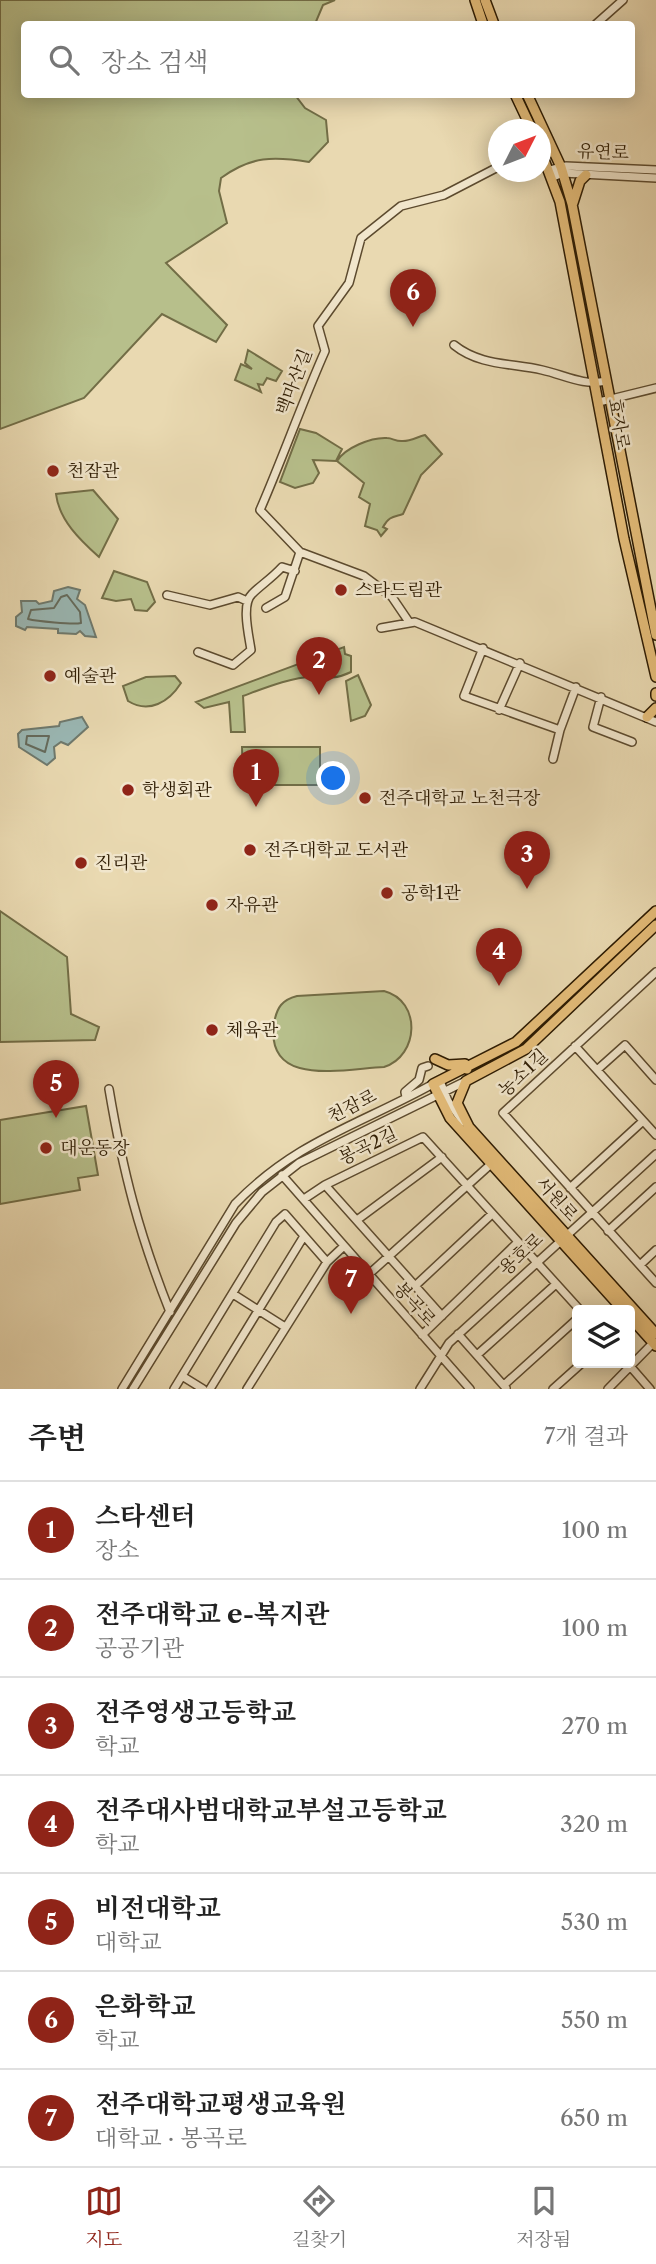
<!DOCTYPE html>
<html lang="ko">
<meta charset="utf-8">
<style>
:root{--surface:#fff;--page:#f2f2f2;--text:#222;--muted:#767676;--line:#e0e0e0;--accent:#8f2418}
body{margin:0;font-family:"Libre Caslon Text","Noto Serif KR",serif;background:var(--page);color:var(--text)}
.controls{position:absolute;right:21px;bottom:21px;display:grid;overflow:hidden;border-radius:7px;box-shadow:0 4px 18px #0003}
.controls button{width:63px;height:63px;display:grid;place-items:center;padding:0;border:0;border-bottom:2px solid var(--line);background:var(--surface);color:var(--text);font:35px sans-serif}
.compass{position:absolute;left:488px;top:119px;width:63px;height:63px;border-radius:50%;background:var(--surface);box-shadow:0 4px 18px #0003;rotate:48deg}
.you{position:absolute;left:334px;top:779px;width:24px;height:24px;margin:-18px;border:5px solid #fff;border-radius:50%;background:#1a73e8;box-shadow:0 0 0 10px #1a73e833}
.badge{display:grid;place-items:center;width:46px;height:46px;border-radius:50%;background:var(--accent);color:#fff;font-size:23px;font-weight:700}
.pin{position:absolute;translate:-50% -58px;filter:drop-shadow(0 2px 4px #0008)}
.pin::after{content:'';position:absolute;top:37px;width:24px;height:21px;background:inherit;clip-path:polygon(0 0,100% 0,50% 100%)}
.list{margin:0;padding:0;list-style:none}
h2{display:flex;justify-content:space-between;align-items:center;height:91px;margin:0;padding:0 28px;font-size:30px}
h2 small{font-size:23px;font-weight:400;color:var(--muted)}
.list li{display:grid;grid-template-columns:46px 1fr auto;gap:21px;align-items:center;box-sizing:border-box;height:98px;padding:0 28px;border-top:2px solid var(--line)}
.list b{display:block;font-size:26px;white-space:nowrap}
.list p{margin:0;font-size:23px;white-space:nowrap;color:var(--muted)}
.list em{font-size:23px;font-style:normal;color:var(--muted)}
.icon{flex:none;width:38px;height:38px;fill:none;stroke:currentColor;stroke-width:2;stroke-linecap:round;stroke-linejoin:round}
.map{position:relative;flex:none;width:656px;height:1389px;overflow:hidden}
.search{position:absolute;background:var(--surface);box-shadow:0 4px 18px #0003;left:21px;right:21px;top:21px;height:77px;display:flex;align-items:center;gap:18px;box-sizing:border-box;padding:0 24px;border-radius:7px;color:var(--muted);font-size:26px}
.sheet{height:777px;background:var(--surface)}
nav{display:flex;justify-content:space-around;align-items:center;box-sizing:border-box;height:98px;border-top:2px solid var(--line);background:var(--surface);font-size:19px;color:var(--muted)}
nav a{display:grid;justify-items:center;gap:4px}
nav .on{color:var(--accent)}
.map>svg:first-child{display:block}
.green{fill:#b7bf8b;stroke:#726d46;stroke-width:2}
.water{fill:#9ab8b5;stroke:#6e796d;stroke-width:2}
.lines{fill:none;stroke-linecap:round;stroke-linejoin:round}
.shore{stroke:#646a5c;stroke-width:2}
.minor-casing{stroke:#5c4a2e;stroke-width:10}
.major-casing{stroke:#2d1b02;stroke-width:12}
.minor{stroke:#f1e6cc;stroke-width:7}
.major{stroke:#e4bc78;stroke-width:9}
.poi-dot{fill:#8f2418;stroke:#f1e6cc;stroke-width:2.5}
.labels{text-anchor:middle;dominant-baseline:central;stroke-width:5;stroke-linejoin:round;paint-order:stroke}
.street-label{font-size:18px;fill:#2d1b02;stroke:#f1e6cc}
.poi-label{font-size:18px;fill:#2d1b02;stroke:#f1e6cc;text-anchor:start}
</style>
<div class="map">
<svg width="656" height="1389" viewBox="0 0 656 1389">
<rect width="100%" height="100%" fill="#e9d9b1"/>
<filter id="stains"><feTurbulence type="fractalNoise" baseFrequency=".00286" numOctaves="4"/><feColorMatrix values="0 0 0 0 .2 0 0 0 0 .09 0 0 0 0 .02 0 0 0 .5 -.17"/></filter>
<radialGradient id="worn" r=".72"><stop offset=".6" stop-color="#630" stop-opacity="0"/><stop offset="1" stop-color="#630" stop-opacity=".3"/></radialGradient>
<path class="green" d="M 0,0 L 335,0 L 323,5 L 315,24 L 24,24 L 24,94 L 295,95 L 305,108 L 326,120 L 328,142 L 309,162 C 274,156 251,156 221,178 L 219,191 L 227,223 L 166,263 L 227,325 L 216,342 L 162,314 L 84,398 L 0,429 Z
M 248,350 L 282,371 L 276,381 L 267,378 L 263,385 L 258,384 L 261,392 L 235,380 L 241,364 L 252,369 L 245,363 Z
M 300,429 L 316,433 L 342,449 L 336,461 L 313,460 L 319,473 L 313,483 L 295,488 L 280,482 Z
M 425,435 L 442,454 L 421,475 L 403,514 C 394,517 389,516 383,527 L 387,529 L 381,536 L 377,530 L 365,526 L 370,504 L 359,497 L 364,483 L 337,461 C 345,448 371,437 387,438 C 393,438 396,442 403,441 C 411,441 417,437 425,435 Z
M 93,490 L 118,519 L 99,557 C 80,540 59,520 56,494 Z
M 114,571 L 147,582 L 155,602 L 147,611 L 135,610 L 131,599 L 116,601 L 102,598 Z
M 344,647 L 345,654 L 351,656 L 351,672 C 337,679 327,678 314,677 C 294,676 262,689 243,696 L 245,732 L 231,732 L 229,702 L 204,708 L 196,702 Z
M 358,675 L 371,705 L 365,716 L 351,721 L 346,681 Z
M 175,676 L 181,683 C 169,702 149,714 128,701 L 123,686 L 146,677 Z
M 242,747 L 320,747 L 320,785 L 243,785 Z
M 0,911 L 67,957 L 71,1014 L 99,1027 L 95,1040 L 0,1042 Z
M 384,991 C 422,1001 419,1056 384,1067 C 342,1069 265,1088 274,1023 C 277,1007 282,1000 297,996 Z
M 86,1106 L 98,1175 L 78,1178 L 80,1190 L 0,1204 L 0,1120 Z"/>
<path class="water" d="M 68,587 L 80,590 L 77,599 L 85,605 L 96,637 L 85,636 L 80,631 L 76,634 L 58,633 L 58,629 L 27,627 L 25,630 L 16,626 L 16,617 L 22,612 L 21,601 L 36,601 L 39,604 L 52,601 L 54,591 Z
M 82,717 L 88,727 L 68,745 L 61,742 L 54,747 L 55,758 L 47,765 L 19,747 L 18,734 L 22,730 L 59,726 L 60,722 Z"/>
<g class="lines">
<path class="shore" d="M 67,595 L 80,612 L 81,623 C 73,625 36,621 28,619 L 31,610 L 54,608 L 61,597 Z
M 27,736 L 49,736 L 45,752 L 26,744 Z"/>
<g class="minor-casing">
<path id="minor" d="M 596,24 L 623,0
M 550,170 L 566,166 L 656,170
M 553,177 L 563,173 L 656,178
M 454,345 C 480,366 512,363 542,370 C 565,375 582,386 606,381
M 599,402 L 656,388
M 167,595 L 210,605 L 238,597 L 247,601
M 266,608 L 285,597 L 300,552
M 409,622 L 392,597 L 364,576 L 300,552 L 260,510 C 283,457 302,403 325,351 L 318,326 L 349,283 L 361,238 L 401,206 L 444,195 L 498,167
M 381,628 L 415,622 L 656,722
M 483,648 L 464,696 L 560,730 L 553,759
M 198,652 L 233,665 L 251,650 C 249,636 241,604 252,594 C 261,585 272,578 282,567 L 295,571
M 601,697 L 593,727 L 632,742
M 499,710 L 520,663
M 560,730 L 576,687
M 656,972 L 503,1113 L 656,1283
M 575,1046 L 656,1135
M 597,1070 L 625,1045 L 656,1080
M 440,1081 L 448,1101 L 463,1122
M 109,1089 C 123,1172 139,1234 170,1312
M 406,1097 L 405,1092 L 419,1080 L 422,1068 L 428,1066
M 282,1175 L 470,1389
M 325,1185 L 442,1316
M 570,1188 L 643,1121
M 304,1199 L 325,1185 L 423,1137 L 580,1310
M 357,1220 L 442,1157
M 608,1231 L 656,1187
M 640,1265 L 656,1250
M 368,1275 L 491,1164
M 415,1286 L 492,1214
M 233,1294 L 285,1327
M 458,1334 L 506,1388
M 422,1335 L 517,1243
M 477,1355 L 556,1284
M 630,1366 L 650,1389
M 182,1376 L 203,1389
M 504,1385 L 577,1319
M 122,1389 L 235,1204 C 296,1141 359,1125 433,1084
M 133,1389 L 236,1223 L 262,1192 L 299,1163 L 466,1081
M 174,1389 L 276,1222 L 285,1214 L 327,1262
M 210,1389 L 304,1236
M 247,1389 L 327,1262 L 344,1246
M 420,1389 L 449,1343 L 656,1154
M 553,1389 L 582,1363
M 608,1389 L 653,1343"/>
</g>
<g class="major-casing">
<path id="major" d="M 475,0 L 483,24
M 485,0 L 494,24
M 515,94 L 532,130
M 527,94 L 561,167 L 572,204 L 656,635
M 540,137 L 548,153
M 540,149 L 560,202 L 624,539 L 656,677
M 573,203 L 580,181 L 586,175
M 656,693 L 656,696
M 647,717 L 656,708
M 656,925 L 526,1049 L 466,1081 L 457,1103 L 469,1127 L 656,1334
M 435,1059 L 448,1065 L 465,1064 L 467,1069
M 623,1310 L 450,1118 L 433,1084 L 516,1042 L 656,911
M 630,1317 L 656,1346"/>
</g>
<use href="#minor" class="minor"/>
<use href="#major" class="major"/>
</g>
<g class="poi-dot">
<circle cx="53" cy="471" r="7"/>
<circle cx="341" cy="590" r="7"/>
<circle cx="50" cy="676" r="7"/>
<circle cx="128" cy="790" r="7"/>
<circle cx="365" cy="798" r="7"/>
<circle cx="250" cy="850" r="7"/>
<circle cx="81" cy="863" r="7"/>
<circle cx="387" cy="893" r="7"/>
<circle cx="212" cy="905" r="7"/>
<circle cx="212" cy="1030" r="7"/>
<circle cx="46" cy="1148" r="7"/>
</g>
<g class="labels">
<g class="street-label">
<text transform="translate(603 152) rotate(2)">유연로</text>
<text transform="translate(294 382) rotate(-69)">백마산길</text>
<text transform="translate(619 424) rotate(80)">효자로</text>
<text transform="translate(523 1073) rotate(-43)">농소1길</text>
<text transform="translate(352 1106) rotate(-27)">천잠로</text>
<text transform="translate(368 1146) rotate(-26)">봉곡2길</text>
<text transform="translate(557 1199) rotate(48)">서원로</text>
<text transform="translate(521 1254) rotate(-43)">용호로</text>
<text transform="translate(415 1304) rotate(48)">봉곡로</text>
</g>
<g class="poi-label">
<text x="67" y="471">천잠관</text>
<text x="355" y="590">스타드림관</text>
<text x="64" y="676">예술관</text>
<text x="142" y="790">학생회관</text>
<text x="379" y="798">전주대학교 노천극장</text>
<text x="264" y="850">전주대학교 도서관</text>
<text x="95" y="863">진리관</text>
<text x="401" y="893">공학1관</text>
<text x="226" y="905">자유관</text>
<text x="226" y="1030">체육관</text>
<text x="60" y="1148">대운동장</text>
</g>
</g>
<rect width="100%" height="100%" filter="url(#stains)"/>
<rect width="100%" height="100%" fill="url(#worn)"/>
</svg>
<div class="controls">
<button><svg class="icon" aria-label="layers" viewBox="0 0 24 24"><path d="M12 4l9 5-9 5-9-5zM3 14l9 5 9-5"/></svg></button>
</div>
<svg class="compass" viewBox="-18 -18 36 36"><path d="M0-13l5 13h-10z" fill="#e53935"/><path d="M0 13l5-13h-10z" fill="#767676"/></svg>
<div class="you"></div>
<div class="pin badge" style="left:256px;top:807px">1</div>
<div class="pin badge" style="left:319px;top:695px">2</div>
<div class="pin badge" style="left:527px;top:889px">3</div>
<div class="pin badge" style="left:499px;top:986px">4</div>
<div class="pin badge" style="left:56px;top:1118px">5</div>
<div class="pin badge" style="left:413px;top:327px">6</div>
<div class="pin badge" style="left:351px;top:1314px">7</div>
<div class="search"><svg class="icon" aria-label="search" viewBox="0 0 24 24"><circle cx="10" cy="10" r="6"/><path d="M15 15l6 6"/></svg>장소 검색</div>
</div>
<section class="sheet">
<h2>주변<small>7개 결과</small></h2>
<ul class="list">
<li><span class="badge">1</span><div><b>스타센터</b><p>장소</p></div><em>100 m</em></li>
<li><span class="badge">2</span><div><b>전주대학교 e-복지관</b><p>공공기관</p></div><em>100 m</em></li>
<li><span class="badge">3</span><div><b>전주영생고등학교</b><p>학교</p></div><em>270 m</em></li>
<li><span class="badge">4</span><div><b>전주대사범대학교부설고등학교</b><p>학교</p></div><em>320 m</em></li>
<li><span class="badge">5</span><div><b>비전대학교</b><p>대학교</p></div><em>530 m</em></li>
<li><span class="badge">6</span><div><b>은화학교</b><p>학교</p></div><em>550 m</em></li>
<li><span class="badge">7</span><div><b>전주대학교평생교육원</b><p>대학교 · 봉곡로</p></div><em>650 m</em></li>
</ul>
</section>
<nav>
<a class="on"><svg class="icon" aria-label="map" viewBox="0 0 24 24"><path d="M3 6l6-2 6 2 6-2v14l-6 2-6-2-6 2zM9 4v14M15 6v14"/></svg>지도</a>
<a><svg class="icon" aria-label="directions" viewBox="0 0 24 24"><path d="M12 3l9 9-9 9-9-9zM9 14v-3h6M13 9l2 2-2 2"/></svg>길찾기</a>
<a><svg class="icon" aria-label="saved" viewBox="0 0 24 24"><path d="M7 4h10v16l-5-4-5 4z"/></svg>저장됨</a>
</nav>
